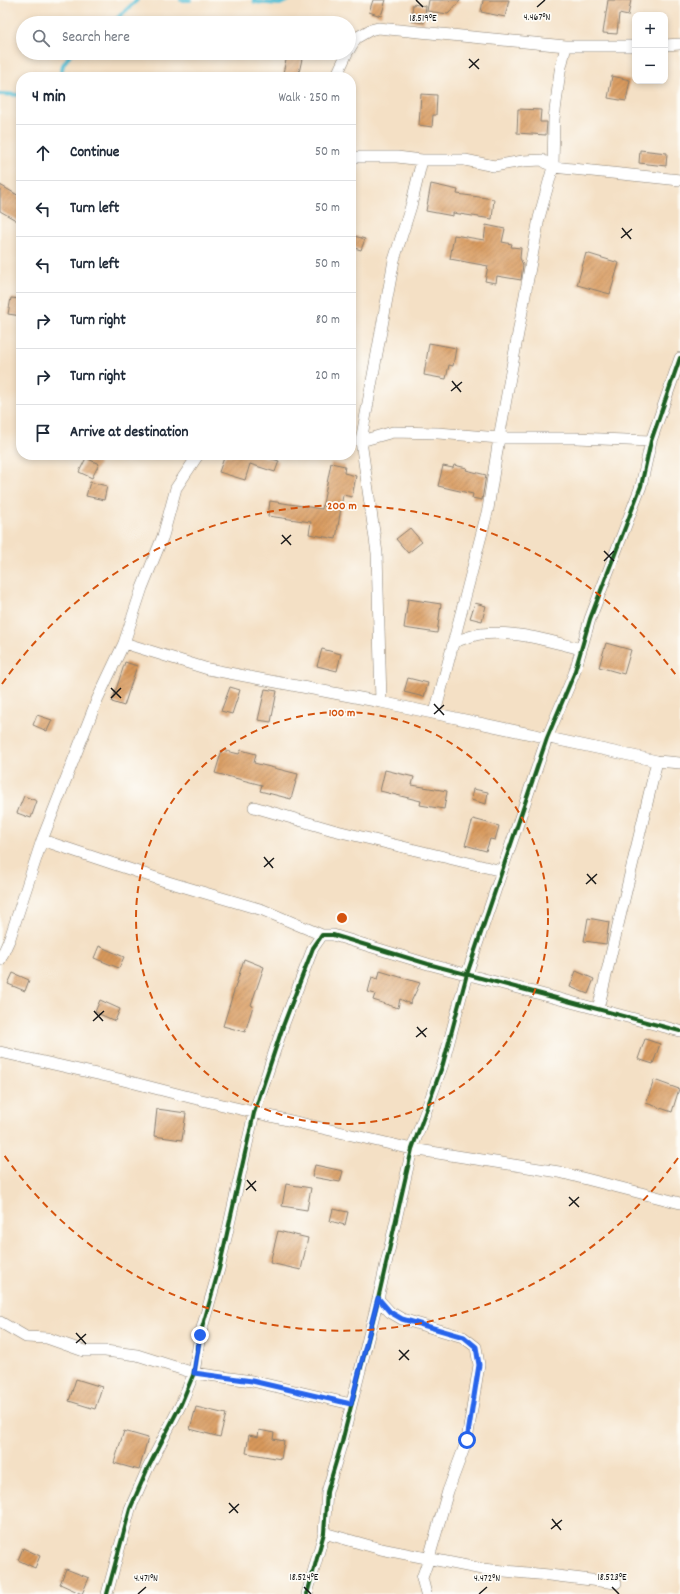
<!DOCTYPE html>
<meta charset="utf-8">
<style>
:root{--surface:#fff;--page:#f6f6f7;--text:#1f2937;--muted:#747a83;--line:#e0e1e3}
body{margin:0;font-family:Dekko,sans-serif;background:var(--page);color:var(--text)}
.controls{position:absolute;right:12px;top:12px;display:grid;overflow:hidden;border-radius:8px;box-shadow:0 2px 6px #0003}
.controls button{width:36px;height:36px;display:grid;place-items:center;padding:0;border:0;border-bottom:1px solid var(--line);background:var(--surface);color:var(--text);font:20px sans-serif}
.stop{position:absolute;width:12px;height:12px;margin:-9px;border:3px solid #2563eb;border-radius:50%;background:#fff}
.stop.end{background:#2563eb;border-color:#fff;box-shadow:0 1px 4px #0008}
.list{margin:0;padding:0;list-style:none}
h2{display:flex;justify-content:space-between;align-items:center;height:52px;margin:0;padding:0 16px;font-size:17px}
h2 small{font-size:13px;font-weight:400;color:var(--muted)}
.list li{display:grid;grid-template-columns:26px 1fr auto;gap:12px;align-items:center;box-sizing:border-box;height:56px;padding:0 16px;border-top:1px solid var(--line)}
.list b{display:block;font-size:15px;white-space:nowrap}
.list em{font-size:13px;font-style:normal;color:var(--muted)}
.icon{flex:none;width:22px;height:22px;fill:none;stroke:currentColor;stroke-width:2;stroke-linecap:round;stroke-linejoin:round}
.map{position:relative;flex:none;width:680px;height:1594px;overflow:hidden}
.search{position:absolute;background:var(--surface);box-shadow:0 2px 6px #0003;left:16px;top:16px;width:340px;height:44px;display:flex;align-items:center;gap:10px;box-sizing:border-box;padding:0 14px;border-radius:22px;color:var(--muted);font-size:15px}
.panel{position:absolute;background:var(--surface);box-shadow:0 2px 6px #0003;left:16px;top:72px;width:340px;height:388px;border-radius:16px}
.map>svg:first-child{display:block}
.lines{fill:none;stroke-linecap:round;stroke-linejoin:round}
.stream{stroke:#59c1d7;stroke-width:4}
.building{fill:url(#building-hatch)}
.minor-casing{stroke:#887e70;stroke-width:12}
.minor{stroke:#fff;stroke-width:11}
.cycleway-casing{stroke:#fdfcf7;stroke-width:6}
.cycleway{stroke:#1b5e20;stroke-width:4}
.route{stroke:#2563eb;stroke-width:5}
.ticks{fill:none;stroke:#1c1c1c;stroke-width:1.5}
.ring{fill:none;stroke:#d4530e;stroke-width:2;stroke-dasharray:7 5}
.ticks-label{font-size:10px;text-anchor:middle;fill:#1c1c1c;stroke:#fdfcf7;stroke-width:3.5;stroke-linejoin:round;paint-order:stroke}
.centre{fill:#d4530e;stroke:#fdfcf7;stroke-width:2}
.ring-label{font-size:12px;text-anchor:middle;font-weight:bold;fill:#d4530e;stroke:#fdfcf7;stroke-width:3.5;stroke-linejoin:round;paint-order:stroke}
</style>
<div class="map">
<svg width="680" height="1594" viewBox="0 0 680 1594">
<defs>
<pattern id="building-hatch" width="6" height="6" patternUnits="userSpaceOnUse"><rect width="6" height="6" fill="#d8995c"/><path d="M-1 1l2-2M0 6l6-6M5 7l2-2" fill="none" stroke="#ae7c4b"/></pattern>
</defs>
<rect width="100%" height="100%" fill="#fdfcf7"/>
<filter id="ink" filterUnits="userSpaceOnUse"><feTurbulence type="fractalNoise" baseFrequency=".025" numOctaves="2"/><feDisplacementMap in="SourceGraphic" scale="8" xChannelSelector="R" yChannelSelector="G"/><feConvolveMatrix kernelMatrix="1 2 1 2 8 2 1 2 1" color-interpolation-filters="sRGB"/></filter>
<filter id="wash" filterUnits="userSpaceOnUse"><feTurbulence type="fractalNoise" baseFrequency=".012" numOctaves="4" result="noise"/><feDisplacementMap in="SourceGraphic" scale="16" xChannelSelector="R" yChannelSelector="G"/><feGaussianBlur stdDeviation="0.9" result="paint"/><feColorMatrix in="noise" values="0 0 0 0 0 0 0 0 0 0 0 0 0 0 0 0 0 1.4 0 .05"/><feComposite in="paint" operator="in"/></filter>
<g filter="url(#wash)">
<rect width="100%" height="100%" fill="#f4e0c5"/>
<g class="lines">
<path class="stream" d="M 181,0 L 190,0
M 254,0 L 255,2 L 280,4 L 289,0
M 112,23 L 137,0
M 60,77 L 63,65 L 71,53
M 0,94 L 21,95"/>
</g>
<g id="blocks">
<path class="building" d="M 373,0 L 386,0 L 381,16 L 369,12 Z
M 429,0 L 461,0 L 448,14 L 427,11 Z
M 483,0 L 509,0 L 505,17 L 481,12 Z
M 608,0 L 631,0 L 628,16 L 619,14 L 617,34 L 603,33 Z
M 413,4 L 426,6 L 424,23 L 411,21 Z
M 287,56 L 302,59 L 298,77 L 282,77 Z
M 612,76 L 630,80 L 626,101 L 608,98 Z
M 421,94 L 437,95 L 436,115 L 433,115 L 432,127 L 419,125 Z
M 518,109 L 541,110 L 540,122 L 547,122 L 546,135 L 517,133 Z
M 640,150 L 667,153 L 666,166 L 639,163 Z
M 431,184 L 458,190 L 457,194 L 494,199 L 492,219 L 453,213 L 453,216 L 426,211 Z
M 0,185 L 21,197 L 21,223 L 0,211 Z
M 486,225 L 505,229 L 502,242 L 512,244 L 511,247 L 521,248 L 520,258 L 523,265 L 521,280 L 497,276 L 496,283 L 485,281 L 488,266 L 450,259 L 454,235 L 484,240 Z
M 351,235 L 365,239 L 361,250 L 351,247 Z
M 586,253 L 619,263 L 610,294 L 577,285 Z
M 11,298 L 21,299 L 21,316 L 8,314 Z
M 429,343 L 456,348 L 453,366 L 449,365 L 446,379 L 424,375 Z
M 225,455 L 259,455 L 279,461 L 275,472 L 250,464 L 245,480 L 219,472 Z
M 86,458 L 99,464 L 92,478 L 79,472 Z
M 331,463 L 345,466 L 344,473 L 356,476 L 352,497 L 343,495 L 336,539 L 309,534 L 311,522 L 268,516 L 270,501 L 322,509 Z
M 454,465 L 467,468 L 466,470 L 486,475 L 482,500 L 472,498 L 473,494 L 438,486 L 443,466 L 453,468 Z
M 90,482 L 107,486 L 104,500 L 86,496 Z
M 410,528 L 422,542 L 408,553 L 396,539 Z
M 408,599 L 441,604 L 437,633 L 404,628 Z
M 475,603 L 486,606 L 482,621 L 470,618 Z
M 606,643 L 631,650 L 624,674 L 599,667 Z
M 322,649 L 341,654 L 337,671 L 317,666 Z
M 125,662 L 137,666 L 124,706 L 112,702 Z
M 408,678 L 428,683 L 424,697 L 404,692 Z
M 230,687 L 240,690 L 232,714 L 221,711 Z
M 265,689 L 277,691 L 271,722 L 258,720 Z
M 37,715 L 52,720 L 47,731 L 33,725 Z
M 222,750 L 239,754 L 241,750 L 256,754 L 254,763 L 298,774 L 291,799 L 260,791 L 262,785 L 215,773 Z
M 385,770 L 414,777 L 412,785 L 447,791 L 444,809 L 420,805 L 421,801 L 380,791 Z
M 473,789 L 488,792 L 486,804 L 471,800 Z
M 24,796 L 37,801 L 31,818 L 17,813 Z
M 473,819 L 499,826 L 495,840 L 490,839 L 486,851 L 465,845 Z
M 588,918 L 609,922 L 606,944 L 584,941 Z
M 99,946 L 124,957 L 119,968 L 94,958 Z
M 244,959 L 264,967 L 251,1005 L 253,1006 L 245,1032 L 223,1026 Z
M 380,971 L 420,983 L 410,1004 L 400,999 L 398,1008 L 373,1000 L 375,994 L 368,992 L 372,977 L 378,979 Z
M 576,971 L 594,979 L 588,994 L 570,987 Z
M 13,973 L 29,980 L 25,991 L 8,984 Z
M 100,1000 L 120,1009 L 115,1021 L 95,1012 Z
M 645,1039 L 660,1044 L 653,1064 L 638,1059 Z
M 654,1080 L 679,1089 L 672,1112 L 646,1103 Z
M 157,1109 L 186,1113 L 182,1140 L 154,1136 Z
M 315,1165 L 343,1171 L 340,1182 L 312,1177 Z
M 286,1184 L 311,1188 L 307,1210 L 282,1206 Z
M 333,1209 L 348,1212 L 345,1225 L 330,1221 Z
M 278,1231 L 308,1238 L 301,1270 L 270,1263 Z
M 76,1379 L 102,1387 L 95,1409 L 69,1401 Z
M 196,1407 L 226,1414 L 220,1437 L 190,1429 Z
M 259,1430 L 274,1433 L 273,1439 L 284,1441 L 281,1459 L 246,1453 L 249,1435 L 258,1437 Z
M 124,1431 L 148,1438 L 139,1470 L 114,1463 Z
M 23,1548 L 40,1556 L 35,1568 L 18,1560 Z
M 66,1569 L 89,1578 L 82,1594 L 60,1584 Z"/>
</g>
</g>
<g filter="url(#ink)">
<use href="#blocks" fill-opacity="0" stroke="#887e70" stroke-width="1"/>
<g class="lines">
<g class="minor-casing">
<path id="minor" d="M 665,45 L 680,44
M 349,50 L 356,38 L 370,30 L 378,28 L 566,46 L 635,46
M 336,77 L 347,53
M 351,157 L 397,157 L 422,160 L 465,160 L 494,166 L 523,161 L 542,160 L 553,167 L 680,180
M 361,441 L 393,432 L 438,433 L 499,438 L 576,438 L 651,441
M 454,642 C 463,639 472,635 481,634 C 514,630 549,641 581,649
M 124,643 L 208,669 L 381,702 L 657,761 L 680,763
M 381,702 L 377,553 L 361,441 L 394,260 L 411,206 L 422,160
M 435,713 L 488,509 L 499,438 L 539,218 L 553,167 L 554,119 L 560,71 L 566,46
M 254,807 L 333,830 L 502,871
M 42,840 L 168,882 L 263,910 L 322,935
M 0,960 L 10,938 L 42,840 L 97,700 L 124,643 L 142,588 L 163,536 L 176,488 L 198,455
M 598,1009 L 657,761
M 0,1052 L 119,1079 L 193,1098 L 412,1149 L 559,1172 L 680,1203
M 378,1299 L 390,1312 L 402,1319 L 463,1337 L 476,1347 L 479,1365 L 467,1440 L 448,1491 L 429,1558 L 422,1578 L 426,1594
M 0,1322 L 26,1337 L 47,1338 L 84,1351 L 105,1351 L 137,1355 L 194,1373 L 252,1381 L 351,1404
M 324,1533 L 381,1549 L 482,1569 L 549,1575 L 616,1583
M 107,1594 L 130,1509 L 147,1470 L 181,1404 L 194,1373 L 200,1335 L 219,1269 L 254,1113 L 283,1026 L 313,948 L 322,935 L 333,935 L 428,964 L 680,1031
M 307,1594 L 324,1533 L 327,1492 L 342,1442 L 378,1299 L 412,1149 L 443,1064 L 467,974 L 547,738 L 574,674 L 590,619 L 641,486 L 651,441 L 680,358"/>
</g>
<use href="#minor" class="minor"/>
<g class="cycleway-casing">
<path id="cycleway" d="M 107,1594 L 130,1509 L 147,1470 L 181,1404 L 194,1373 L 200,1335 L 219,1269 L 254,1113 L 283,1026 L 313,948 L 322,935 L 333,935 L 428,964 L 680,1031
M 307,1594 L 324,1533 L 327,1492 L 342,1442 L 378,1299 L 412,1149 L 443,1064 L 467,974 L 547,738 L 574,674 L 590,619 L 641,486 L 651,441 L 680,358"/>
</g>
<use href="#cycleway" class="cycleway"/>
</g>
</g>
<g class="lines" filter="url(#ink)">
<path class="route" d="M 200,1335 L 194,1373 L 252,1381 L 351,1404 L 378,1298 L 390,1312 L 402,1319 L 464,1337 L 476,1347 L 479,1365 L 467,1440"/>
</g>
<path class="ticks" d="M 416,0 L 423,7M 537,7 L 545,0M 469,59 L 479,69M 469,68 L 479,59M 622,228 L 631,239M 621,238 L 632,229M 452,381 L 461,392M 451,391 L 462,382M 282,535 L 291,545M 281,544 L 291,535M 604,551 L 614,561M 604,561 L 614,551M 111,688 L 121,698M 111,698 L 121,688M 434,704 L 444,715M 434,714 L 444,705M 264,857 L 273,868M 264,867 L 274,858M 587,874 L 596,884M 586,884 L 597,874M 94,1011 L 103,1021M 93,1021 L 104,1011M 417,1027 L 426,1037M 416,1037 L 427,1028M 247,1180 L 256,1191M 246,1190 L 256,1181M 569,1197 L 579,1207M 569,1206 L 579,1197M 76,1333 L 86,1344M 76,1343 L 86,1334M 399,1350 L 409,1360M 399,1360 L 409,1350M 229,1503 L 238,1513M 229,1513 L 239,1504M 552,1519 L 561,1530M 551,1529 L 562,1520M 304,1587 L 311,1594M 612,1587 L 619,1594M 138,1594 L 146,1587M 479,1594 L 487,1587"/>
<g class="ring">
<circle cx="342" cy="918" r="206"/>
<path d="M678 1158A413 413 0 0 1 2 1152M2 684A413 413 0 0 1 678 678"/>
</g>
<g class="ticks-label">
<text x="537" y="20">4.467°N</text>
<text x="423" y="21">18.519°E</text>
<text x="304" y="1580">18.524°E</text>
<text x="612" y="1580">18.523°E</text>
<text x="146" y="1581">4.471°N</text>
<text x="487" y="1581">4.472°N</text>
</g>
<circle cx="342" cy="918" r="6" class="centre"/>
<g class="ring-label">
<text x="342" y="509">200 m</text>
<text x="342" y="716">100 m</text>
</g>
</svg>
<div class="controls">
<button>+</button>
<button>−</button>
</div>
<div class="stop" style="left:467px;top:1440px"></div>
<div class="stop end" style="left:200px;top:1335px"></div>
<div class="search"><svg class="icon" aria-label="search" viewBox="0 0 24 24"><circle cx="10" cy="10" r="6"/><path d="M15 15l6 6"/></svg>Search here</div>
<section class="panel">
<h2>4 min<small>Walk · 250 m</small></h2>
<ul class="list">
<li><svg class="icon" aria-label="ahead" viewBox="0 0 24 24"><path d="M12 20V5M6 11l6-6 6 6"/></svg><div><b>Continue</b></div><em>50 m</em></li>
<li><svg class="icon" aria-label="left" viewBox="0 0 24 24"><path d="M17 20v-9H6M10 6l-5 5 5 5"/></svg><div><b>Turn left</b></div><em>50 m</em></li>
<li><svg class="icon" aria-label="left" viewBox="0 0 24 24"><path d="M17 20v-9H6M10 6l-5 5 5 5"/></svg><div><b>Turn left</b></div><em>50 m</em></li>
<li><svg class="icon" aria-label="right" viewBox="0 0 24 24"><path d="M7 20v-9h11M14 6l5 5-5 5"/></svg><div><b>Turn right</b></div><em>80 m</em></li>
<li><svg class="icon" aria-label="right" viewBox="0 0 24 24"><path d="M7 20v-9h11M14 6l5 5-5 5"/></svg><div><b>Turn right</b></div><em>20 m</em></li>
<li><svg class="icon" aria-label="arrive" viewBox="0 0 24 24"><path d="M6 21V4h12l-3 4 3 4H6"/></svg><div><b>Arrive at destination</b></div></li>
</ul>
</section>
</div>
